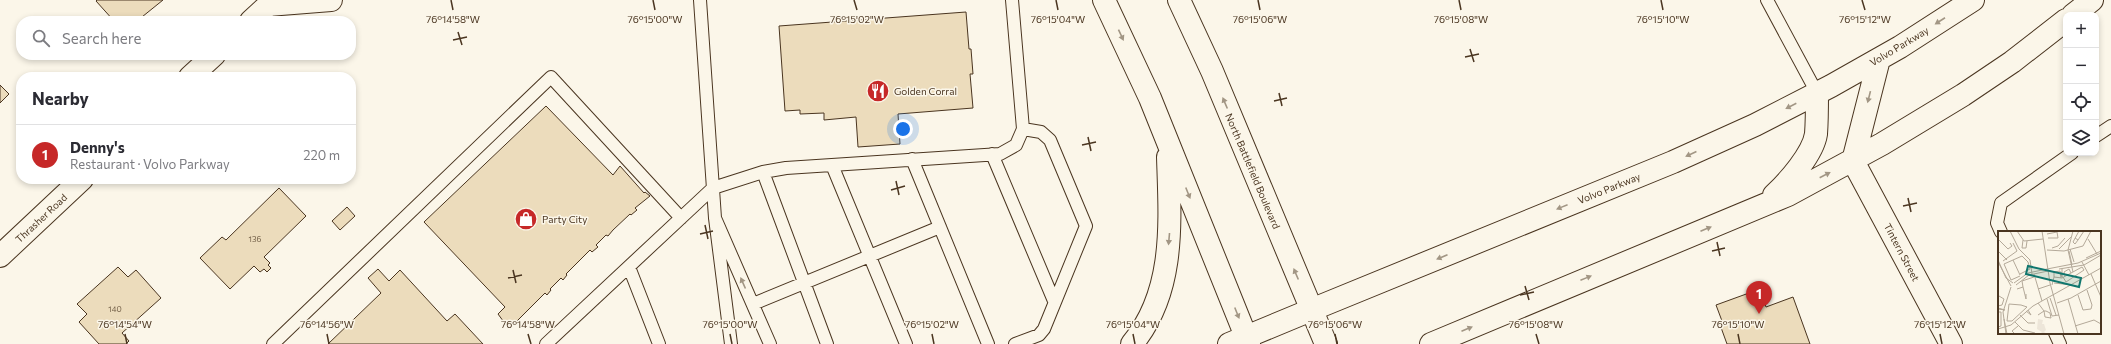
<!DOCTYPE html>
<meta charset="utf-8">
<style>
:root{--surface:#fff;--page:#f7f7f7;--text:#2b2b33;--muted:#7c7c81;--line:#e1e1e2;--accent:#c62828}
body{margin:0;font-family:Commissioner,sans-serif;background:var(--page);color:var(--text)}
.controls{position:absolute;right:12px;top:12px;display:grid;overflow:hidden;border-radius:8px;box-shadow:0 2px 6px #0003}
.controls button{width:36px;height:36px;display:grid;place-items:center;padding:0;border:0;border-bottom:1px solid var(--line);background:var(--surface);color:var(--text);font:20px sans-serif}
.you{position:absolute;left:903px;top:129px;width:14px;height:14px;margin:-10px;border:3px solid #fff;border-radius:50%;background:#1a73e8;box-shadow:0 0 0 6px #1a73e833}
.badge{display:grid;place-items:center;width:26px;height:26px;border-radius:50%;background:var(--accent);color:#fff;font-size:13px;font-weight:700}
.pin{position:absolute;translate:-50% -33px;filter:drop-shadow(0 1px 2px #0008)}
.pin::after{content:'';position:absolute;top:21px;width:14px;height:12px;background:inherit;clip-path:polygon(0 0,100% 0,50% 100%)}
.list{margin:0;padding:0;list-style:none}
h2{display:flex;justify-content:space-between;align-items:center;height:52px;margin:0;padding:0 16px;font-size:17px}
h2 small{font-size:13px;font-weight:400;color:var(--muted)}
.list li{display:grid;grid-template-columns:26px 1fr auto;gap:12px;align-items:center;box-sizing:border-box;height:60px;padding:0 16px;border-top:1px solid var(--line)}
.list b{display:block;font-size:15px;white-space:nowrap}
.list p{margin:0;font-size:13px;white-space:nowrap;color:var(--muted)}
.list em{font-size:13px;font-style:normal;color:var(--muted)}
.icon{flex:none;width:22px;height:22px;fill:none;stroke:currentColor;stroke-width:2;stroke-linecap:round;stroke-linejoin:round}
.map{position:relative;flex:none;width:2111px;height:344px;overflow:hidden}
.search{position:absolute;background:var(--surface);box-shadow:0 2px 6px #0003;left:16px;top:16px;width:340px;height:44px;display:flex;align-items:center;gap:10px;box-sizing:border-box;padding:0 14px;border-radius:16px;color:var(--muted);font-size:15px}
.panel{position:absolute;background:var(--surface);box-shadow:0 2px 6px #0003;left:16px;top:72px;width:340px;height:112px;border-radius:16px}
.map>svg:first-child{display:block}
.building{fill:#ecdcbc;stroke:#4a3520}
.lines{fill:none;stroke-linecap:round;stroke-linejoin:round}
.service-casing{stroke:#4a3520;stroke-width:14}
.minor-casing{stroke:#4a3520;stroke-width:24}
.secondary-casing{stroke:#4a3520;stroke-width:24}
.primary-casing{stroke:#4a3520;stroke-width:24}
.service{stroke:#fbf6e9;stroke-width:12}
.minor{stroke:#fbf6e9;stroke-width:22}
.secondary{stroke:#fbf6e9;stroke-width:22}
.primary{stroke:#fbf6e9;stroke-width:22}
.oneway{fill:#a29684}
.ticks{fill:none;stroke:#4a3520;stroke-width:1.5}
.labels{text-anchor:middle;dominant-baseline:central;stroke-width:3;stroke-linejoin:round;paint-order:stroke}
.number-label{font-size:8px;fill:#725f47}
.street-label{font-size:10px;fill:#4a3520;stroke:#fbf6e9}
.poi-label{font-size:10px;fill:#4a3520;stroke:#fbf6e9;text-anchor:start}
.inset-road{fill:none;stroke:#b4a999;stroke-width:1}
.view{fill:#0f766e;fill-opacity:0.15;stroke:#0f766e;stroke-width:2}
.inset-edge{fill:none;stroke:#4a3520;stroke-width:2}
.ticks-label{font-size:10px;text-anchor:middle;fill:#4a3520;stroke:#fbf6e9;stroke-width:3;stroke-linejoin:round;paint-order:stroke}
</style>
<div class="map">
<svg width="2111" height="344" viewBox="0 0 2111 344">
<rect width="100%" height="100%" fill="#fbf6e9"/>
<path class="building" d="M 97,0 L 163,0 L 137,21 L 114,21 L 96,1 Z
M 966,12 L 969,49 L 971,49 L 973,74 L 970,74 L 973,108 L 898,114 L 900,144 L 858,147 L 856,117 L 824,120 L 824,113 L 800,114 L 800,110 L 785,111 L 779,26 Z
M 0,85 L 9,94 L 0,103 Z
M 546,106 L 613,175 L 620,166 L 644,193 L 645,192 L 650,196 L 635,208 L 637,210 L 631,215 L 630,214 L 613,230 L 608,236 L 606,235 L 596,245 L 598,247 L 592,252 L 590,250 L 566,274 L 567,275 L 563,280 L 561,278 L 550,289 L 551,290 L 547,295 L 545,293 L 509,329 L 498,314 L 505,307 L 424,222 Z
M 279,188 L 306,216 L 264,257 L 270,263 L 268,265 L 271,268 L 267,272 L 264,269 L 260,272 L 254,266 L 230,289 L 200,258 L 222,237 L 226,240 Z
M 347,207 L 355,216 L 340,230 L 332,221 Z
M 118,267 L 128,277 L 136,270 L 161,298 L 122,333 L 129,341 L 126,344 L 99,344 L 79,322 L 87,314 L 77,304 Z
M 378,269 L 389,281 L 400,270 L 447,321 L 455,314 L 483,344 L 328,344 L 381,293 L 368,278 Z
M 1760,289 L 1766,307 L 1793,297 L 1810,344 L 1727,344 L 1719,322 L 1722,321 L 1716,305 Z"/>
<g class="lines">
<g class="service-casing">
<path id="service" d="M 700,0 L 715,218
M 1767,0 L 1817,93
M 2096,136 L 2111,126
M 992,154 L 1054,301
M 912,159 L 988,344
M 832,165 L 906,344
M 763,172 L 827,344
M 2001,232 L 1997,223 L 2001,203 L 2072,153
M 629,267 L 659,344
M 753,304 L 940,227
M 2055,333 L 2060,344
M 273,344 L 551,77 L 681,218
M 546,344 L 713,188 L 763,172 L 786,168 L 1000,154 L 1016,145 L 1023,129 L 1012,0
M 731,344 L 715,218 L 770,344
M 1015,344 L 1039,335 L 1044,329 L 1086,226 L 1050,140 L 1041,132 L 1023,129"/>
</g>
<g class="minor-casing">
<path id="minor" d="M 268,5 L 331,0
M 2073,15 L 2092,0
M 251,21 L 274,0
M 1879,59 L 1853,161 L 1951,344
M 190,77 L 214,55
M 1774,195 C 1788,182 1813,154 1816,134 C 1817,121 1817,106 1817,93
M 0,256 L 82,179
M 1311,310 L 1673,162 L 1755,125 L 1831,86 L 1900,47 L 1973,0
M 1431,344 L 1788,195 L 1882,144 L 1963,95 L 2012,62 L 2066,20"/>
</g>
<g class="secondary-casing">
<path id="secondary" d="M 1229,344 L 1311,310"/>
</g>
<g class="primary-casing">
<path id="primary" d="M 1104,0 L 1150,98 L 1249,344
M 1179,0 L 1212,71 L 1326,344
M 1132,344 C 1176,291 1170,221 1168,157"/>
</g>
<use href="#service" class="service"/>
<use href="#minor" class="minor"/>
<use href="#secondary" class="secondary"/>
<use href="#primary" class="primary"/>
</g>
<defs><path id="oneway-solid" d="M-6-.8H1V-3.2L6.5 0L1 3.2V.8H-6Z"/></defs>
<g class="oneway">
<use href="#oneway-solid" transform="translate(1940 21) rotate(147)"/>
<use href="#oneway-solid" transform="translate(1121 35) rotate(65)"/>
<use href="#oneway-solid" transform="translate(1869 97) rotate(104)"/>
<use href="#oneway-solid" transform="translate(1225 103) rotate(-113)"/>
<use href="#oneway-solid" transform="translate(1791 106) rotate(153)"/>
<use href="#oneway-solid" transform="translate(1691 154) rotate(155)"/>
<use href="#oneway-solid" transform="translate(1825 175) rotate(-27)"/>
<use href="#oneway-solid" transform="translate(1188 193) rotate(68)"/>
<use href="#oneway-solid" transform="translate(1562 207) rotate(158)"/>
<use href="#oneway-solid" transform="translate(1706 229) rotate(-23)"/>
<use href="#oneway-solid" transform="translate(1169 239) rotate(95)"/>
<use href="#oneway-solid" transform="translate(1442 257) rotate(157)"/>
<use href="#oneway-solid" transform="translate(1296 274) rotate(-113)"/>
<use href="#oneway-solid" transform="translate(1586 278) rotate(-22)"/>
<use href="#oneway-solid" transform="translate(743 283) rotate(-114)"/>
<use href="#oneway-solid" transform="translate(1237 313) rotate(68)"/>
<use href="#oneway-solid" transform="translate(1467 329) rotate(-23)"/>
</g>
<path class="ticks" d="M 451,0 L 453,10M 653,0 L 655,10M 854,0 L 857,10M 1056,0 L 1058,10M 1258,0 L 1260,10M 1459,0 L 1461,10M 1661,0 L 1663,10M 1862,0 L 1865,10M 458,32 L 462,45M 453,40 L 467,37M 1470,49 L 1474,62M 1465,57 L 1479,54M 1279,93 L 1282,106M 1274,101 L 1287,98M 1088,137 L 1091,151M 1082,145 L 1096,142M 896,181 L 899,195M 891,190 L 905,186M 1908,198 L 1911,212M 1903,206 L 1917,203M 705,225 L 708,239M 700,234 L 713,231M 1717,242 L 1720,256M 1712,251 L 1725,248M 513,270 L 516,283M 508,278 L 522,275M 1525,286 L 1529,300M 1520,295 L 1534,292M 125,334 L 127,344M 327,334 L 329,344M 528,334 L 531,344M 730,334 L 732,344M 932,334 L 934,344M 1133,334 L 1135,344M 1335,334 L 1337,344M 1536,334 L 1539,344M 1738,334 L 1740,344M 1940,334 L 1942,344"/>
<defs>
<g id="restaurant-disc" transform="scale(1.15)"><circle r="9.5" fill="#c62828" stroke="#fbf6e9"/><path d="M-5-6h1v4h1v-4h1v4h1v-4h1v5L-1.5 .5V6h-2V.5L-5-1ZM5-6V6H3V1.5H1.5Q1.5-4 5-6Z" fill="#fff"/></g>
<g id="shop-disc" transform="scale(1.15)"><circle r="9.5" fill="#c62828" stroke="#fbf6e9"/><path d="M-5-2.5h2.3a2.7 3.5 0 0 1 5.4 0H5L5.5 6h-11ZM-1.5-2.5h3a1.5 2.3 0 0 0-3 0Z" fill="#fff"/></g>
</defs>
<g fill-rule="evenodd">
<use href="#restaurant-disc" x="878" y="91"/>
<use href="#shop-disc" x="526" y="219"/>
</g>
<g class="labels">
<g class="number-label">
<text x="255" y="239">136</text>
<text x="115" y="309">140</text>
</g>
<g class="street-label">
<text transform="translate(1899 46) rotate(-31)">Volvo Parkway</text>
<text transform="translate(1253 171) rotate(67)">North Battlefield Boulevard</text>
<text transform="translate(1609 188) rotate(-22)">Volvo Parkway</text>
<text transform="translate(41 218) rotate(-43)">Thrasher Road</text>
<text transform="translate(1902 252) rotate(62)">Tintern Street</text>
</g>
<g class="poi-label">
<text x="894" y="91">Golden Corral</text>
<text x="542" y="219">Party City</text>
</g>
</g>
<g transform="translate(1998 231)">
<rect width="103" height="103" fill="#fbf6e9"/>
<path d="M 40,88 L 45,89 L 44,93 L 46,93 L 48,99 L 46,101 L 49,103 L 42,103 L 44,101 L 39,98 Z" fill="#ede6d9"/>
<path class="inset-road" d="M 12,0 L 21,18 L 32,29 L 34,43M 19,0 L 26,10 L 45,8M 44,0 L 52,52 L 66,103M 75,0 L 70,19 L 75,41M 49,3 L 59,1 L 60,7 L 50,7M 77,7 L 80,9 L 86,0M 0,8 L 10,18 L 14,15 L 12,12M 90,8 L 99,23M 25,9 L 24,17 L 28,17 L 29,10M 80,9 L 77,13 L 75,11 L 81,0M 54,17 L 60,15 L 67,7M 61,18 L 74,5M 72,18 L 76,31M 49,19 L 66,20 L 85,15 L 93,0M 0,20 L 9,29M 71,20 L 74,34M 88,27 L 103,20M 0,29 L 8,47 L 15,52M 15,29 L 22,44M 5,30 L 19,20 L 15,12M 0,31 L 13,55M 84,31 L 91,44M 49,38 L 80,32 L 103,22M 61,38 L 86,34 L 103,24M 63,41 L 64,46 L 64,38M 22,43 L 32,38 L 30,31 L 24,25 L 6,33 L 13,49 L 22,45M 36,43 L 44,70M 93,43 L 103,66M 67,45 L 66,41 L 71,38 L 73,42M 56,46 L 56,41 L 62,40 L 63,47M 16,52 L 30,42 L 49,38M 56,52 L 74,54M 18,54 L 31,44 L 50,40M 54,54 L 56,46 L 64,47 L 84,36 L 86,39 L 68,51 L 65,46M 25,56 L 28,68 L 28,63M 19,58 L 25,56 L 24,50 L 36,46M 40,58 L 52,54M 80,64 L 85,79 L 93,78 L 94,74 L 89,59M 52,67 L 58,84M 0,68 L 1,65 L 6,68 L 4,74 L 0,75M 49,68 L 54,85 L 61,84M 70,68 L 80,103M 59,72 L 73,67 L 103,50M 11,73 L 23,74 L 29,76 L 14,90 L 9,90 ZM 0,77 L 7,79 L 0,78M 28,80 L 33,84 L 30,79M 0,81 L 3,81 L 3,95 L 0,96M 22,84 L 30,92 L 37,92M 40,84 L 46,80 L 48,80 L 52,82 L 53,87 L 47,86 L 46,80 L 40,72M 6,88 L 9,103M 17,91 L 25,99 L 37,102M 77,95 L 96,89 L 103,93M 0,98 L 13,94 L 35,75 L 103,37M 8,103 L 5,81 L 13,56M 17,103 L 14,100 L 20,95"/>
<path class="view" d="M 30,35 L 83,47 L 81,56 L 28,43 Z"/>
<rect width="103" height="103" class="inset-edge"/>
</g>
<g class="ticks-label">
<text x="453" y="23">76°14'58"W</text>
<text x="655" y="23">76°15'00"W</text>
<text x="857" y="23">76°15'02"W</text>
<text x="1058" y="23">76°15'04"W</text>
<text x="1260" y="23">76°15'06"W</text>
<text x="1461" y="23">76°15'08"W</text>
<text x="1663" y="23">76°15'10"W</text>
<text x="1865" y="23">76°15'12"W</text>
<text x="125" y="328">76°14'54"W</text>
<text x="327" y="328">76°14'56"W</text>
<text x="528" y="328">76°14'58"W</text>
<text x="730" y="328">76°15'00"W</text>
<text x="932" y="328">76°15'02"W</text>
<text x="1133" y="328">76°15'04"W</text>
<text x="1335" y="328">76°15'06"W</text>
<text x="1536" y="328">76°15'08"W</text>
<text x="1738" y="328">76°15'10"W</text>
<text x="1940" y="328">76°15'12"W</text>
</g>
</svg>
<div class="controls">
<button>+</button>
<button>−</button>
<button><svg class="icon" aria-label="locate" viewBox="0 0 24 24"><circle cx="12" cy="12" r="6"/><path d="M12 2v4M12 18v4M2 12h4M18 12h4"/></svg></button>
<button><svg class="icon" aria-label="layers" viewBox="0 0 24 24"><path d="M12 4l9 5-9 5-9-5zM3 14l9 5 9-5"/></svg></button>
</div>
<div class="you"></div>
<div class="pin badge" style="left:1759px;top:314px">1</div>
<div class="search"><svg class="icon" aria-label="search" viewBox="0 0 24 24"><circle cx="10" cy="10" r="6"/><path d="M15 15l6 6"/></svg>Search here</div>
<section class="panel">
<h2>Nearby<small></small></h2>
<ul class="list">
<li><span class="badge">1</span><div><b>Denny's</b><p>Restaurant · Volvo Parkway</p></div><em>220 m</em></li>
</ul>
</section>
</div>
